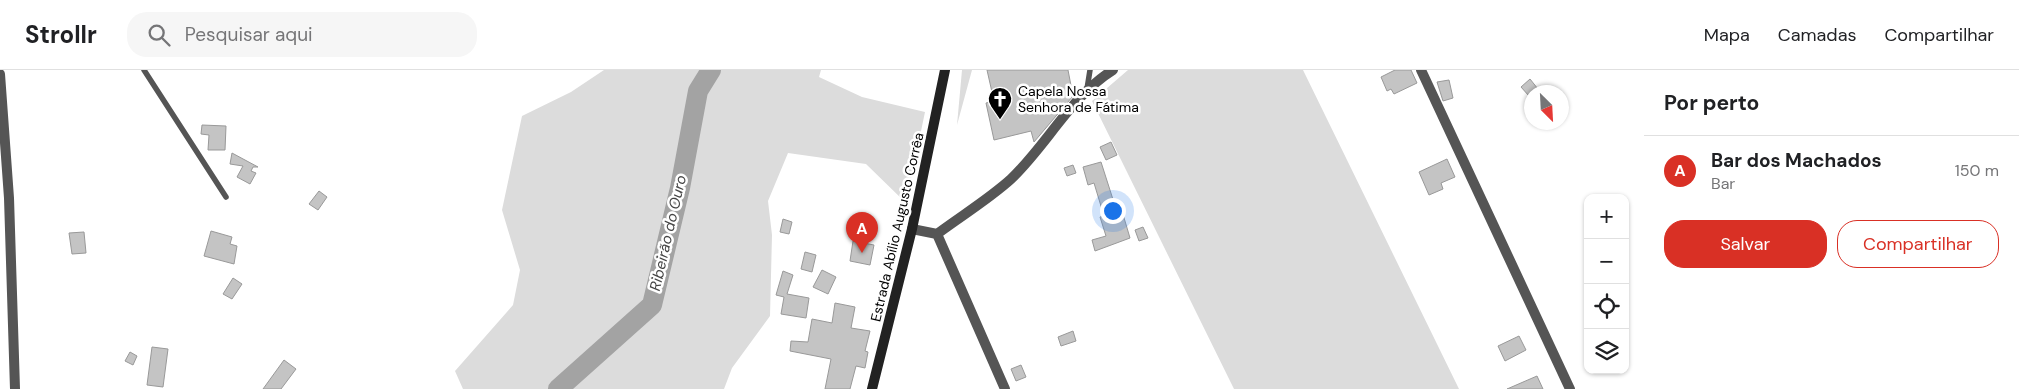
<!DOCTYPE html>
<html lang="pt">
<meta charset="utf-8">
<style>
:root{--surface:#fff;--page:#f6f6f6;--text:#202124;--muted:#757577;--line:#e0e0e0;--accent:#d93025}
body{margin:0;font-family:"DM Sans",sans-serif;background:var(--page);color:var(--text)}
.controls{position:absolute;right:15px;bottom:15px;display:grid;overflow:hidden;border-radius:10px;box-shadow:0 1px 4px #0004}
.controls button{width:45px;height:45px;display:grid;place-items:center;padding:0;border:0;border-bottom:1px solid var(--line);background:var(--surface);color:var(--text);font:25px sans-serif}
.compass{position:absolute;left:1524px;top:15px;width:45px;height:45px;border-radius:50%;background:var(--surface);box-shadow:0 1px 4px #0004;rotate:156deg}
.you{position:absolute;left:1112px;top:140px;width:18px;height:18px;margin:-12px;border:4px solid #fff;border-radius:50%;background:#1a73e8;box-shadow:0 0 0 8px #1a73e833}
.badge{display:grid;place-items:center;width:32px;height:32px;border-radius:50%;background:var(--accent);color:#fff;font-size:16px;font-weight:700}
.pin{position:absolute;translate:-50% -41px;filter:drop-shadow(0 1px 2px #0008)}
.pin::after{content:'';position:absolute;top:26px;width:18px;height:15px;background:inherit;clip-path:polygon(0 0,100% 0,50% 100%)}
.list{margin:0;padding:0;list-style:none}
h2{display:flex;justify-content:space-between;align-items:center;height:65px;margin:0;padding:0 20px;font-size:21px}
h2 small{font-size:16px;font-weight:400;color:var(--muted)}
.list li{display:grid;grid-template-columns:32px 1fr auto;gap:15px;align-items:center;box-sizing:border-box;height:70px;padding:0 20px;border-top:1px solid var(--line)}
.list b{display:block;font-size:19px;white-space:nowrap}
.list p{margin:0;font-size:16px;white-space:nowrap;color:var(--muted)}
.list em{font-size:16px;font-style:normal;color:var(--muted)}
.actions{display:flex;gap:10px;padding:15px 20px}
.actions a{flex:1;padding:11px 0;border:1px solid var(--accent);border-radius:20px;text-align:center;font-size:18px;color:var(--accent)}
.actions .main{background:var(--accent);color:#fff}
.icon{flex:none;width:28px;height:28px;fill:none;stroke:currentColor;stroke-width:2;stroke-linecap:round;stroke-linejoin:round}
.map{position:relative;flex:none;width:1644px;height:319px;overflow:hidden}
header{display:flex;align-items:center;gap:30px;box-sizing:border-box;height:70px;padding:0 25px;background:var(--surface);border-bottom:1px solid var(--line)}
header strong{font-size:24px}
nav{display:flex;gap:28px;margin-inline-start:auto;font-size:18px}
.search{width:350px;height:45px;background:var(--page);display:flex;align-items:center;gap:12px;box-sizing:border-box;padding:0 18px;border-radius:20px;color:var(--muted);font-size:19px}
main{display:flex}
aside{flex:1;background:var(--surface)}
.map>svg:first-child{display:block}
.green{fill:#dcdcdc}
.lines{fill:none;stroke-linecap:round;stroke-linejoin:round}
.river{stroke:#a3a3a3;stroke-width:20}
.building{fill:#c4c4c4;stroke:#999}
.service{stroke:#555;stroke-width:5.5}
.minor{stroke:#555;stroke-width:10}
.secondary{stroke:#222;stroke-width:10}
.labels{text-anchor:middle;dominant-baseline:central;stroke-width:5;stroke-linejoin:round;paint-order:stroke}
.poi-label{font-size:14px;fill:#000;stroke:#fff;text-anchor:start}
.street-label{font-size:14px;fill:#000;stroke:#fff}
.water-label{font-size:15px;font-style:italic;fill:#444;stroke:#fff}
</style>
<header>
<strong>Strollr</strong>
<div class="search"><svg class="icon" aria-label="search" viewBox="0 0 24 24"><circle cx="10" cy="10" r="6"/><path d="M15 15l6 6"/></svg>Pesquisar aqui</div>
<nav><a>Mapa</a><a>Camadas</a><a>Compartilhar</a></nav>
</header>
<main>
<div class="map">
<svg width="1644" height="319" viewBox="0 0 1644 319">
<rect width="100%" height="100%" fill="#fff"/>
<path class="green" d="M 604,0 L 821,0 L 819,7 L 862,27 L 925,42 L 906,133 L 866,94 L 788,83 L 768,131 L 772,165 L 770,246 L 732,298 L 724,319 L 463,319 L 455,301 L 513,235 L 520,200 L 502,140 L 522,46 L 571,22 Z
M 962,0 L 972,0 L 957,55 Z
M 1128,0 L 1303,0 L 1459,319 L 1234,319 L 1092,31 Z"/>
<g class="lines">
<path class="river" d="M 558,319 L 652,235 L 680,118 L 698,21 L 711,0"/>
</g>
<path class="building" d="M 987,0 L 1068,0 L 1073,26 L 1034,72 L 1031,61 L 994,70 L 986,33 L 994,31 Z
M 1395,0 L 1411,0 L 1417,13 L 1394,24 L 1391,19 L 1387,21 L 1381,7 Z
M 1530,9 L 1538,19 L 1529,26 L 1521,17 Z
M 1449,10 L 1453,28 L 1443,31 L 1437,12 Z
M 202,55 L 226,56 L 225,80 L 208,80 L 209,65 L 201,64 Z
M 1111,72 L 1117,85 L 1106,90 L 1100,77 Z
M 232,83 L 258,97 L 253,97 L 251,101 L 256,103 L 250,114 L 237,107 L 243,96 L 230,94 Z
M 1447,89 L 1455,107 L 1441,113 L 1443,119 L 1429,125 L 1419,102 Z
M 1101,92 L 1117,142 L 1122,141 L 1130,168 L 1095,181 L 1092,170 L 1106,166 L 1100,147 L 1104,146 L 1094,113 L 1088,115 L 1083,97 Z
M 1073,95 L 1076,103 L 1067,106 L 1064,98 Z
M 319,121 L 327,127 L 318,140 L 309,134 Z
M 783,149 L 792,152 L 789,164 L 780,162 Z
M 1143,157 L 1148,168 L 1139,171 L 1135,160 Z
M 211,161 L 232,167 L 230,174 L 237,176 L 234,194 L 204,186 Z
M 84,162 L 86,183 L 72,184 L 69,163 Z
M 853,171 L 874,175 L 870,195 L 850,191 Z
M 805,182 L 816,185 L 812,202 L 801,199 Z
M 822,200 L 836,207 L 828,224 L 813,217 Z
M 783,201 L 793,205 L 787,224 L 809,228 L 806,248 L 781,244 L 784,227 L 776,225 Z
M 233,208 L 242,214 L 232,229 L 223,224 Z
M 835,233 L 855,237 L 851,258 L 870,261 L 865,281 L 868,282 L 865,298 L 856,296 L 850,319 L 825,319 L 831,289 L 790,281 L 791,271 L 808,272 L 812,249 L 832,253 Z
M 1073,261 L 1076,271 L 1061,276 L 1058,267 Z
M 1519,266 L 1526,280 L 1505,291 L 1498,276 Z
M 152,277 L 168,279 L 163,317 L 147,315 Z
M 130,282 L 137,286 L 133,295 L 125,291 Z
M 284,290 L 296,299 L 281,319 L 263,319 Z
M 1021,295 L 1026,307 L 1016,311 L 1011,299 Z
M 1537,306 L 1543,319 L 1507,319 Z"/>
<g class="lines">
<path class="service" d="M 144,0 L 226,127
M 1087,19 L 1090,0"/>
<path class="minor" d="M 1421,0 L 1570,319
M 0,4 L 9,128 L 15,319
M 912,159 L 937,164 C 961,146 989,129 1011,109 C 1047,75 1070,27 1113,0
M 937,164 L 1005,319"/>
<path class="secondary" d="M 872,319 L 912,159 L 945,0"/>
</g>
<defs>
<g id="church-pin" transform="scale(1.25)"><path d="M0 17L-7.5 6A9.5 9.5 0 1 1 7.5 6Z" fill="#000" stroke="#fff"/><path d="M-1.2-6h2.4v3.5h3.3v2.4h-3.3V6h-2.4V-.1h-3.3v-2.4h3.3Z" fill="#fff"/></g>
</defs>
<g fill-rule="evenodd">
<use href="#church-pin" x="1000" y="29"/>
</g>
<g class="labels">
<g class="poi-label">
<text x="1018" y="21">Capela Nossa<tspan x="1018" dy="16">Senhora de Fátima</tspan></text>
</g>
<g class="street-label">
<text transform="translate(897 157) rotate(-77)">Estrada Abílio Augusto Corrêa</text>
</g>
<g class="water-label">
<text transform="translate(668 163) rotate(-77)">Ribeirão do Ouro</text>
</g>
</g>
</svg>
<div class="controls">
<button>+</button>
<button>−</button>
<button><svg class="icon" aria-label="locate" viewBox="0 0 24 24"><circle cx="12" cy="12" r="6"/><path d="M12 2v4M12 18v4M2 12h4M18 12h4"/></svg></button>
<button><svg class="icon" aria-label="layers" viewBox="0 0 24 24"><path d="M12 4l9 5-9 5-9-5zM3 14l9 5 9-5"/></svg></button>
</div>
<svg class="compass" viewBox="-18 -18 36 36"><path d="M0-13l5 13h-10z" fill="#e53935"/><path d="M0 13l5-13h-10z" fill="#757577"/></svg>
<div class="you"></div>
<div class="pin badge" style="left:862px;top:183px">A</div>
</div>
<aside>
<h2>Por perto<small></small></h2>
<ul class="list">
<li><span class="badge">A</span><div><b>Bar dos Machados</b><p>Bar</p></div><em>150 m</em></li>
</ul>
<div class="actions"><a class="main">Salvar</a><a>Compartilhar</a></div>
</aside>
</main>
